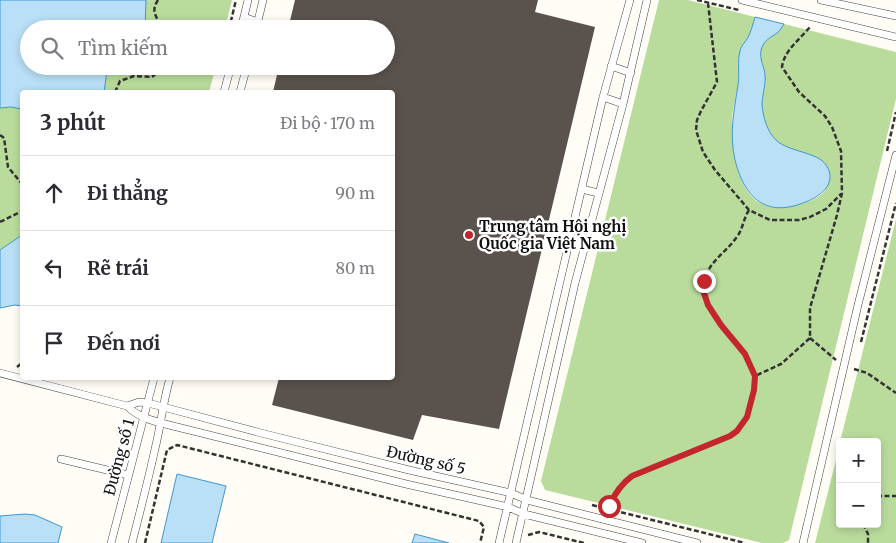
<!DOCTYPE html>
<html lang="vi">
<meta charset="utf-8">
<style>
:root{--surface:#fff;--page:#f7f7f7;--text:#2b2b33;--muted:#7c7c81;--line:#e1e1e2}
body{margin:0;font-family:Merriweather,serif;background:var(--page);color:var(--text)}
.controls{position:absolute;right:15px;bottom:15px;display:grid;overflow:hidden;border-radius:5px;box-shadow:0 2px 8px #0003}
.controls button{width:45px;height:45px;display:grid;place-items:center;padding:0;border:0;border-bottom:1px solid var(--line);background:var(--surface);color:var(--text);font:25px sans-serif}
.stop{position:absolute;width:15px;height:15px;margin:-11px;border:4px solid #c4262e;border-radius:50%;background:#fff}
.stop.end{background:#c4262e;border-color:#fff;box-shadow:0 1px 5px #0008}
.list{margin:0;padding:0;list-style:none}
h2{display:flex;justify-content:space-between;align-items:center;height:65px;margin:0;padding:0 20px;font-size:21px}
h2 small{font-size:16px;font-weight:400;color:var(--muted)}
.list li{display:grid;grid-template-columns:32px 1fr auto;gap:15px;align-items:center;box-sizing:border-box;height:75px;padding:0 20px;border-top:1px solid var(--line)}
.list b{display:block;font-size:19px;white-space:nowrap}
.list em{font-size:16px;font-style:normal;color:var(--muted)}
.icon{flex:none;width:28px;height:28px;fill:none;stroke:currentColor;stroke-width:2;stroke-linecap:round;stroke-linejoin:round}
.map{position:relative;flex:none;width:896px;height:543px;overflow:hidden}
.search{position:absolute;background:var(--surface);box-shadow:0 2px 8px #0003;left:20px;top:20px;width:375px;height:55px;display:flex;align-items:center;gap:12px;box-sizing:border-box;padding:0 18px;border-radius:28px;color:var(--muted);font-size:19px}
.panel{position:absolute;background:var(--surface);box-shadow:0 2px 8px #0003;left:20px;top:90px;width:375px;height:290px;border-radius:5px}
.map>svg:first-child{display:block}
.forest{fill:#b9dc9c}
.water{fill:#b9e0f7;stroke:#3f96cf}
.building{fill:#5a524d}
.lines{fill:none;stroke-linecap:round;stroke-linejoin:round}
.lane-casing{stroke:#444;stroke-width:8}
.path{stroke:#333;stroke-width:2.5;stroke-dasharray:5 2.5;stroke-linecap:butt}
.lane{stroke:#fff;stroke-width:7}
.route{stroke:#c4262e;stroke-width:6}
.poi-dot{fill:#c4262e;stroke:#fff;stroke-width:2}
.labels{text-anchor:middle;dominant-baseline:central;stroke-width:5;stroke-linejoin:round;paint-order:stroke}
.poi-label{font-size:15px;font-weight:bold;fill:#111;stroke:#fff;text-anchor:start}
.street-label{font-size:15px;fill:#111;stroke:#fff}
</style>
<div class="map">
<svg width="896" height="543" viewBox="0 0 896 543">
<rect width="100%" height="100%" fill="#fffdf5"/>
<path class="forest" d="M 146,0 L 232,0 L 225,29 L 145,29 Z
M 659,0 L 688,0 L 755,17 C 753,23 752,29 749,35 C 747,41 741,45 740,51 C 737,62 740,74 738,85 C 736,98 732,110 732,122 C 732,158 740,215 787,207 C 800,205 821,200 827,187 C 841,156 790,154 776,140 C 767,132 763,116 762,105 C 762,95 766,84 765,74 C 764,64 757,56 763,45 C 766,39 772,37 777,33 C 780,31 782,27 784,24 L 896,52 L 896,99 L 789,540 L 783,543 L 762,543 L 545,490 L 541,481 Z
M 216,66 L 209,92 L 104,92 L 107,71 L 117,67 Z
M 11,107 L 22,109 L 22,235 L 0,250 L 0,108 Z
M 896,219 L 896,543 L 815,543 L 840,444 L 840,524 L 877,524 L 877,442 L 840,442 Z"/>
<path class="water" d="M 0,0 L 146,0 L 145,29 L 29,29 L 29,66 L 119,66 L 107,71 L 104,92 L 22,92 L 22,109 L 11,107 L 0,108 Z
M 755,17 L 784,24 C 782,27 780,31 777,33 C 772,37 766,39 763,45 C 757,56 764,64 765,75 C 766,85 762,95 762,105 C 763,116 767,132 776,140 C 788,152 818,152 826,165 C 839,184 818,198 803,203 C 764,218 744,196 735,160 C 729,134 734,111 738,85 C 740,74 737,62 740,51 C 741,45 747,41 749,35 C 752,29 753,23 755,17 Z
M 22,235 L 22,306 L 15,305 L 0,308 L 0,250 Z
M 177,474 L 226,486 L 212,543 L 161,543 Z
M 25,514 L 35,515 L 62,527 L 58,543 L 0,543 L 0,516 Z
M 415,534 L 449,543 L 412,543 Z"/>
<path class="building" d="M 295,0 L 538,0 L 535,12 L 595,27 L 499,429 L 422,415 L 413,440 L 272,405 L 279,378 L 392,378 L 392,92 L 273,92 L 279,66 L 386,66 L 386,29 L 288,29 Z"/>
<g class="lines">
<g class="lane-casing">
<path id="lane" d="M 742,0 L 896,37
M 821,0 L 896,16
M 244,17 L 257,22
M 241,29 L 248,0
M 256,29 L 263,0
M 611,66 L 631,73
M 224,92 L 231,66
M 240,92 L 247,66
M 603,97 L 623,104
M 582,189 L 598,193
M 0,373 L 127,406 C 137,416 147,419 161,423 L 406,484 L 508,507 L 524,514 L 642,543
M 127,406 L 139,402 L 148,403 L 257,432 L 409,470 L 511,493 L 527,500 L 697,543
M 61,459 L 128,475
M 111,543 L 154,378
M 132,543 C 140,512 148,481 155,449 C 161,425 163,401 170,378
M 499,543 L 603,97 L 630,0
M 516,543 L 575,283 L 623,104 L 647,0
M 803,543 L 858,305 L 896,155"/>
</g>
<path class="path" d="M 158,0 C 150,12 157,17 163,29
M 697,0 L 739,10
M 708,3 L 717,82 L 701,111 L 697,120 L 696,130 L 703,152 L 715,170 L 749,210 L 770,220 L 799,220 L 810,217 L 826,209 L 841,194
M 229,29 L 236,0
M 115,92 L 120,81 L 134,76 L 152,77 L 159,71 L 162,66
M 0,135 L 4,138 L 8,167 L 22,184
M 887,151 L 896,112
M 749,210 C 743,219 743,230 736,238 C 727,251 714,258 707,273 C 695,300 722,328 738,347 C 740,350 744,352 745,355 C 749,362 751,370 755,376
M 0,222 L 22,211
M 810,338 L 836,360
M 861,342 L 896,203
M 17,367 L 22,363
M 854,369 L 867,373 L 896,393
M 877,496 L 896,496
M 592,505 L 745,543
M 608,509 C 613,495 620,485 632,476 L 730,436 L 737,431 L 747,417 L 755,390 L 755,376 L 781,364 L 810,338 L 810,308 L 837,215 L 842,193 L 841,151 L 832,127 L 825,116 L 799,92 L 782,67 C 784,51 799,40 810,27
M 863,524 L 868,534 L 868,543
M 528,535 L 539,532 L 584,543
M 145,543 L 167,450 L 177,445 L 479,521 L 484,527 L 480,543"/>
<use href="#lane" class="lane"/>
</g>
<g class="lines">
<path class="route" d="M 609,506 C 615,493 621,484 632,476 L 730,436 L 737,431 L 747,417 L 754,390 L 755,376 L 745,354 L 721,325 L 708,305 L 703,290 L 704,281"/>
</g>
<circle class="poi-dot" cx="469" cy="235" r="5"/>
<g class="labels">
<g class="poi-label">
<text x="479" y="226">Trung tâm Hội nghị<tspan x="479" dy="17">Quốc gia Việt Nam</tspan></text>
</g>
<g class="street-label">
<text transform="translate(119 457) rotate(-75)">Đường số 1</text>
<text transform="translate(426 460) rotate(13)">Đường số 5</text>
</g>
</g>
</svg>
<div class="controls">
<button>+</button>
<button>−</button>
</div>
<div class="stop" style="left:609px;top:506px"></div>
<div class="stop end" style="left:704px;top:281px"></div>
<div class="search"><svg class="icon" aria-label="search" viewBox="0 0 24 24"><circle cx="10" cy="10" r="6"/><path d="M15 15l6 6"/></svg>Tìm kiếm</div>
<section class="panel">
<h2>3 phút<small>Đi bộ · 170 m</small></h2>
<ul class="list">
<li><svg class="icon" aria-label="ahead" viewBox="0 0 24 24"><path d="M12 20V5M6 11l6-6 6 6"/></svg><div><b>Đi thẳng</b></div><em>90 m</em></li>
<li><svg class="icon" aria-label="left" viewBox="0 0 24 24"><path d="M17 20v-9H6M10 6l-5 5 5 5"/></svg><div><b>Rẽ trái</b></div><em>80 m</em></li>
<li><svg class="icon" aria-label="arrive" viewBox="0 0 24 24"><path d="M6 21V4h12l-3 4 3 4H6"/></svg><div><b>Đến nơi</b></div></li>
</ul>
</section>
</div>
